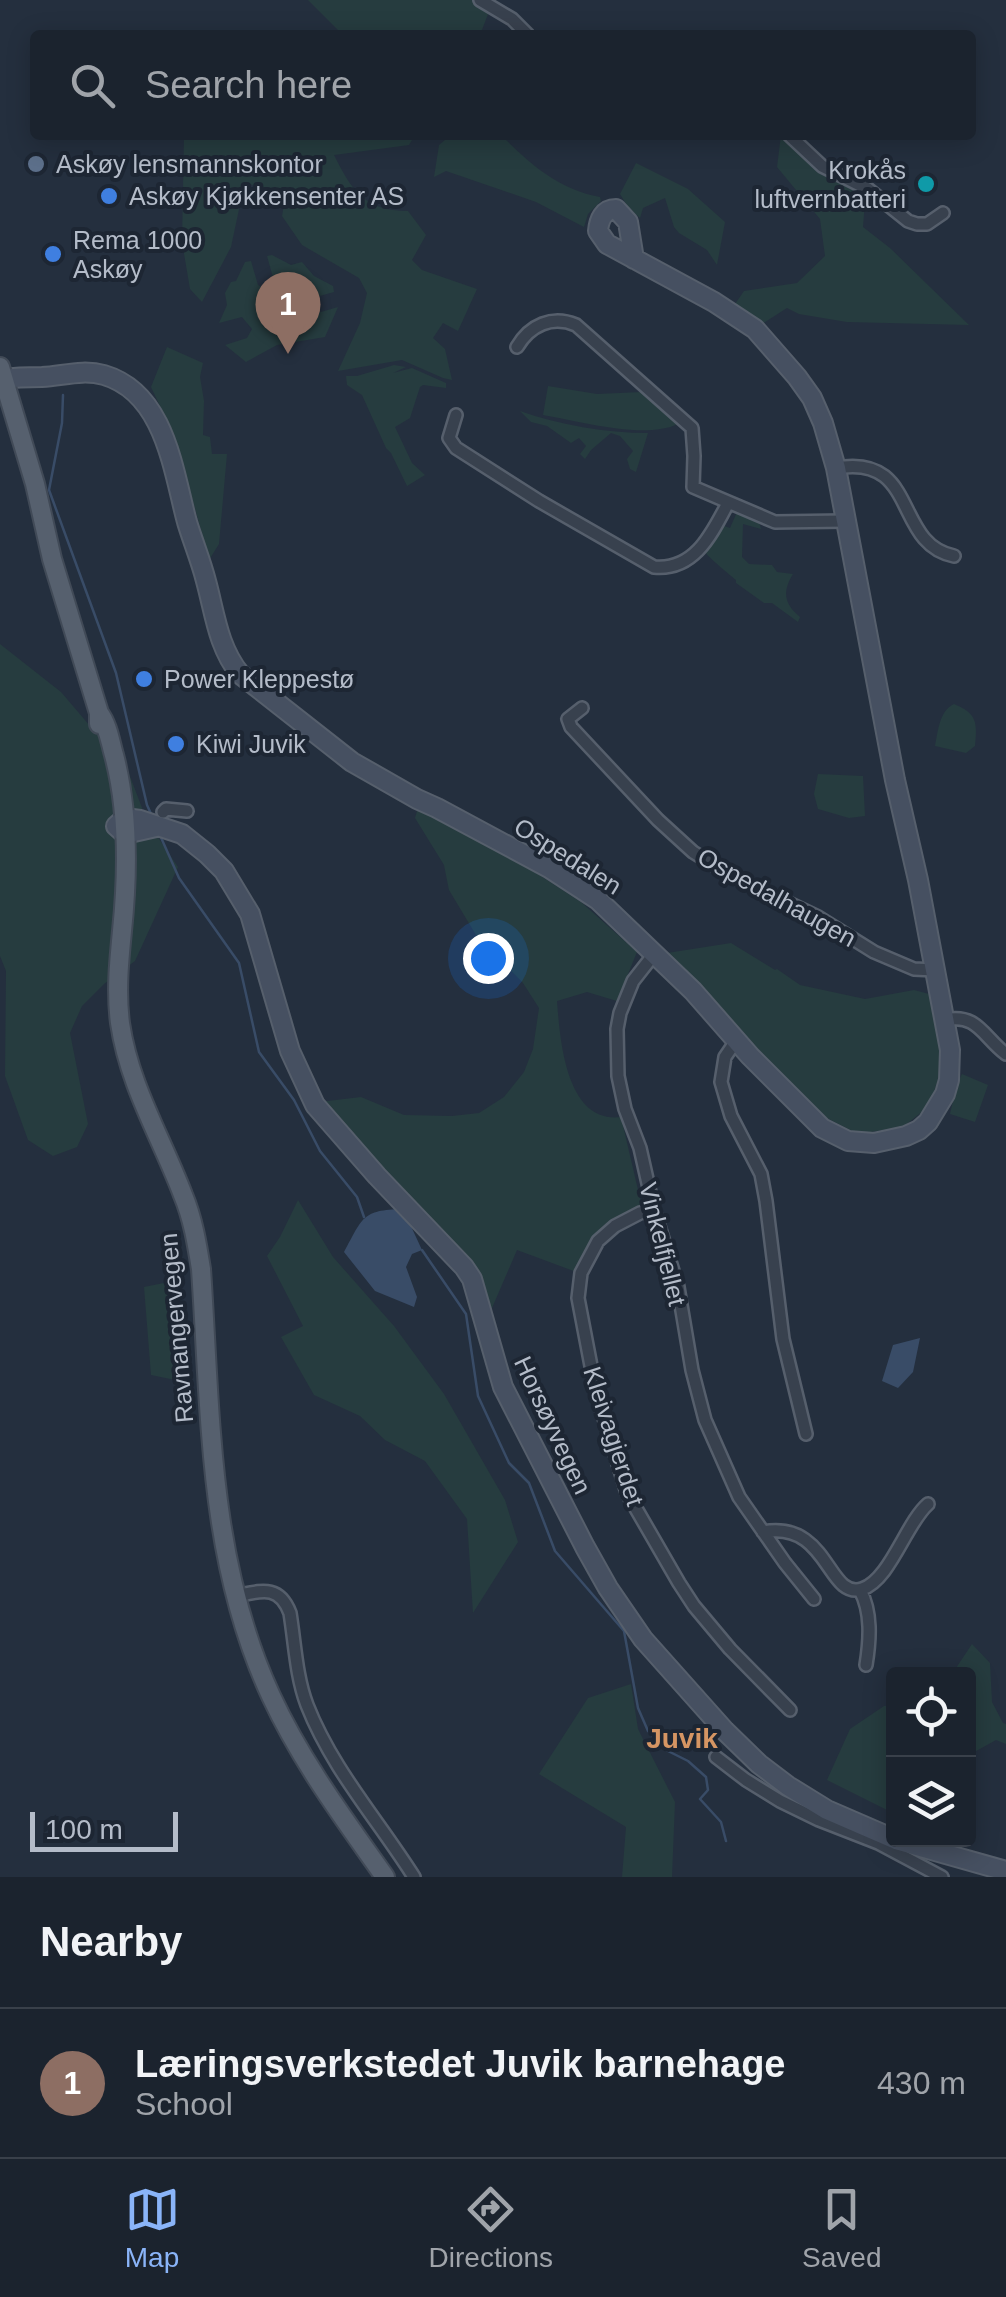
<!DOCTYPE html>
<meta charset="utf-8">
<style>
:root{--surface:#1b232e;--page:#242b36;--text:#f1f3f6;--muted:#a0a4aa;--line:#39404a;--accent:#8ab4f8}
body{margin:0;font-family:Arial,sans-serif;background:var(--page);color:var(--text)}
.controls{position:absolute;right:30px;bottom:30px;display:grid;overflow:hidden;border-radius:10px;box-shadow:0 5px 25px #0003}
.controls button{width:90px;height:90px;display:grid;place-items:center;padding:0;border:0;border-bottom:2px solid var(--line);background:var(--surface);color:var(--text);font:50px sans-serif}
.scale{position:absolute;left:30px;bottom:25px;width:148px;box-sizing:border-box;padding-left:10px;border:5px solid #b4bcc9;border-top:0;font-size:28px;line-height:35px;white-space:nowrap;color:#b4bcc9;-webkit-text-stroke:8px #1d2633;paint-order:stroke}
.you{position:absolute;left:488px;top:958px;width:35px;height:35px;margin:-25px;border:8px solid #fff;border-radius:50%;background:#1a73e8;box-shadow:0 0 0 15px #1a73e833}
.badge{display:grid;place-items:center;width:65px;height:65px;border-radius:50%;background:var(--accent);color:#fff;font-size:32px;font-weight:700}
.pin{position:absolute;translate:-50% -82px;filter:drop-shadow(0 2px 5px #0008)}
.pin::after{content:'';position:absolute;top:52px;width:35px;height:30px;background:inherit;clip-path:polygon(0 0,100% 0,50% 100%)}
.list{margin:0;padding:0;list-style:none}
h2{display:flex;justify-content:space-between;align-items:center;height:130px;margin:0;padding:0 40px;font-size:42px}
h2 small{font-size:32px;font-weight:400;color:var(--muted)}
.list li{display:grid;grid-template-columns:65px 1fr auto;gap:30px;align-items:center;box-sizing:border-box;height:150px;padding:0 40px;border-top:2px solid var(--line)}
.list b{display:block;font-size:38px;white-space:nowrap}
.list p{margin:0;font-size:32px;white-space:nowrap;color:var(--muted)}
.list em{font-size:32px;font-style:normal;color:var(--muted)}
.icon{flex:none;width:55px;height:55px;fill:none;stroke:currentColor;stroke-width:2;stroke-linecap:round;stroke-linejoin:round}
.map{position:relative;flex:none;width:1006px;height:1877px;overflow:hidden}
.search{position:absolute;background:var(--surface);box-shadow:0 5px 25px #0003;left:30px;right:30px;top:30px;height:110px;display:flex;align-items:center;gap:25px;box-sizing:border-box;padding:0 35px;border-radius:10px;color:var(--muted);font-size:38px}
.sheet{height:280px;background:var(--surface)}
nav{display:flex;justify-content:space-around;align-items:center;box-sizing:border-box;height:140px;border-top:2px solid var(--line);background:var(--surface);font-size:28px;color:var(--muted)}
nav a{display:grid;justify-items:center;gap:5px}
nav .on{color:var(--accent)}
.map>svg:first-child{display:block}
.green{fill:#263c3f}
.water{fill:#394c67}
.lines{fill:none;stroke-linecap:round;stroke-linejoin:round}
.stream{stroke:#394c67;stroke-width:2.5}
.street-casing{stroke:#565f6c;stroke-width:16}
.secondary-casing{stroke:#565f6c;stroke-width:22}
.primary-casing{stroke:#414a57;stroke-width:22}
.street{stroke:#38414e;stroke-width:11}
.secondary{stroke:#465061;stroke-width:18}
.primary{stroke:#56606e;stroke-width:18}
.service-dot{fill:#5c6f8a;stroke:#1d2633;stroke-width:4}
.culture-dot{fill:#0f9aa8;stroke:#1d2633;stroke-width:4}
.shop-dot{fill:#3f7fe0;stroke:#1d2633;stroke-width:4}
.labels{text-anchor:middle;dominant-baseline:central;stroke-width:8;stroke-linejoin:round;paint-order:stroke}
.poi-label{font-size:25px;fill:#b4bcc9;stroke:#1d2633;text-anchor:start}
.street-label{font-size:25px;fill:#b4bcc9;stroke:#1d2633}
.neighbourhood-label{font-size:28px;font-weight:bold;fill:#d59563;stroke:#1d2633}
</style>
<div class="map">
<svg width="1006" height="1877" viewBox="0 0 1006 1877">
<rect width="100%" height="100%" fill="#242f3e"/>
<path class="green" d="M 308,0 L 474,0 L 490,9 L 480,35 L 343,35 Z
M 184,135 L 415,135 L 409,145 L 334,155 C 352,191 365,211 408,211 L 426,235 L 412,260 L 422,270 L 477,289 L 458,331 L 443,323 L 433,338 L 445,349 L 452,380 L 443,378 L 402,360 L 338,371 L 360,323 L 367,293 L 359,278 L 302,245 L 282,216 L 284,205 L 249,183 L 244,186 L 231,247 L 202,302 L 190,289 L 182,242 Z
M 451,135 L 501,135 C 530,164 558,189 600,197 L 601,201 L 588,214 L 584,227 L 536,202 L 446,171 L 434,177 L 439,145 Z
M 781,135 L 787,135 L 848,180 L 865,201 L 863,227 L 890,248 L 969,325 L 847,322 L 799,314 L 787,308 L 759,326 L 733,307 L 744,291 L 797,283 L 825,256 L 820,219 L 777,167 Z
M 636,163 L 688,189 L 725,222 L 717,265 L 707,250 L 679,233 L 674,227 L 665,198 L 643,208 L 640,218 L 628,207 L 620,194 Z
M 272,255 L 291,265 L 302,262 L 314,276 L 333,286 L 334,292 L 309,299 L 304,309 L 314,314 L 338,307 L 325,337 L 277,345 L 246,362 L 225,345 L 247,338 L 252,329 L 242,317 L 219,323 L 227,305 L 225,293 L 231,282 L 236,281 L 245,262 L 251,261 L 258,285 L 269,291 L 274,281 L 267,256 Z
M 167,347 L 203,363 L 200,377 L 204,401 L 203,435 L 210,437 L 212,454 L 227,454 L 219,544 L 209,560 C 193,501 178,441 151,387 Z
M 394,365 L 406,367 L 393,373 L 412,368 L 446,383 L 446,388 L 423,385 L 420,387 L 410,418 L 395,427 L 412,463 L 425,475 L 407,486 L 391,453 L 386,448 L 362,395 L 347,385 L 346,376 L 357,376 Z
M 548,386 L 597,394 L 642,392 L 678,424 C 643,440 580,421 543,415 Z
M 520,411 C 559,425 606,433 648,433 L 636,472 L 630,469 L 627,459 L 633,451 L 620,436 L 611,433 L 591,450 L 585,459 L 580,454 L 586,446 L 579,438 L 571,443 L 547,426 L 531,422 Z
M 737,512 L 759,522 L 761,529 L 743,524 L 742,557 L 749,564 L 772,565 L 777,572 L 793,574 C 782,592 784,604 800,617 L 798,622 L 772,603 L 764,603 L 736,583 L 736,580 C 730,575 708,557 705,552 L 721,525 L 730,528 Z
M 0,644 L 61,692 L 96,733 L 120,750 L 147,821 L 178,867 L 135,961 L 104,984 L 82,1006 L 70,1033 L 88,1124 L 77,1147 L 53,1156 L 28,1140 L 5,1076 L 6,971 L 0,956 Z
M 954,704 C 978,714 977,723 975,746 L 966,753 L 935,746 C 938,732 939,711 954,704 Z
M 818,774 L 863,776 L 865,816 L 849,818 L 818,809 L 814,794 Z
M 418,808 L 510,856 L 581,902 L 637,952 L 617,1001 L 587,992 L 557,1001 C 560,1040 566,1124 621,1117 L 642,1207 C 599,1224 595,1231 579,1273 L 517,1250 L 489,1315 L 478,1280 L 319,1102 L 361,1097 L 404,1115 L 452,1116 L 479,1113 L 504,1097 L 524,1072 L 533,1049 L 539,1008 L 523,983 L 476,935 L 449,890 L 444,865 L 415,818 Z
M 731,943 L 775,970 L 777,969 L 800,985 L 865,999 L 914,990 L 929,994 L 943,1068 L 928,1107 L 903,1127 L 858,1134 L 815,1112 L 745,1040 L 731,1021 L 667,953 Z
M 962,1074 L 988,1085 L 975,1122 L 950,1114 L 956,1087 Z
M 298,1200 L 333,1257 L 394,1326 L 444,1394 L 505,1500 L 518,1542 L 473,1613 L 467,1519 L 425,1461 L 385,1440 L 360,1416 L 314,1395 L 281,1337 L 303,1326 L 267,1256 L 280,1237 Z
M 174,1281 L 180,1381 L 151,1375 L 144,1287 Z
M 972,1644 L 990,1663 L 992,1702 L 1003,1723 L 1006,1724 L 1006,1744 L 996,1740 L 969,1755 L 968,1674 L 952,1674 Z
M 631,1684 L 638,1729 L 675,1802 L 672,1877 L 622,1877 L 626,1827 L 539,1774 L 588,1698 Z
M 884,1706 L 893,1706 L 893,1813 L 827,1780 L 850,1729 Z"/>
<path class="water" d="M 403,1209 L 422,1250 L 412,1254 L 406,1267 L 417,1297 L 414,1307 L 375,1291 L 344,1252 C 363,1218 361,1210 403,1209 Z
M 920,1338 L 913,1372 L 898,1388 L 882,1381 L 893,1345 Z"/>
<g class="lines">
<path class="stream" d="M 63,395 L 62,423 L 49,490 L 116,673 L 147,805 L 152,816
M 159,833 L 179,878 L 239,963 L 259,1052 L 294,1100 L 320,1151 L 357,1197 L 364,1217
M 422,1250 L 466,1314 L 478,1396 L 509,1463 L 529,1483 L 555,1551 L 624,1631 L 638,1708 L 648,1731 L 666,1750 L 688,1761 L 706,1777 L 708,1790 L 700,1799 L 721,1822 L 726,1841"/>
<g class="street-casing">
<path id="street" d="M 480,0 L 512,19 L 528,35
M 789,135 L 822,166 L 868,189 L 908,221 L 917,224 L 927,224 L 943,213
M 517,347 C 530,325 552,315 576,325 L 692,428 L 694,456 L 693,487 L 775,522 L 845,521
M 456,415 L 449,438 L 456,448 L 539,501 L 654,567 C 695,571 712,533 728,503
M 836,468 C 919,453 893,544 954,556
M 582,708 L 568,719 L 571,727 L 658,820 L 693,852 L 730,875 L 818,917 L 874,952 L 914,969 L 935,970
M 163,812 L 166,809 L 187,811
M 655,953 L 633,981 L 620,1013 L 617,1029 L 618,1076 L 625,1109 L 640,1148 L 654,1210 L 678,1287 L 692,1370 L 705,1420 L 739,1497 L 785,1563 L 814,1599
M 945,1020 C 978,1013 983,1037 1006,1054
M 736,1041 L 725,1057 L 721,1082 L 731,1116 L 761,1174 L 766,1201 L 783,1339 L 806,1434
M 654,1210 L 640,1213 L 615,1226 L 598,1241 L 581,1273 L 578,1298 L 596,1392 L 627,1493 L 679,1583 L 694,1606 L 730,1649 L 790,1710
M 763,1532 C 829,1520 827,1600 862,1589 C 890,1580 906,1523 928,1504
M 860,1590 C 872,1612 870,1640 866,1665
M 235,1596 C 261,1591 279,1584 290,1613 C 295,1644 296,1676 307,1705 C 332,1769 378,1820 414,1877
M 716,1757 L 746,1780 L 780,1801 L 819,1820 L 878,1843 L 942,1877"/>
</g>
<g class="secondary-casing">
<path id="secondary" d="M 0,383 L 4,379 C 17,377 29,377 42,377 C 63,376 82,369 104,375 C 165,393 173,470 187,522 C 193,542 201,561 206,581 C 215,614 218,647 240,674 L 352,762 L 417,799 L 437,808 L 549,868 L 598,900 L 693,991 L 750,1056 L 822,1128 L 848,1141 L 874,1143 L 906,1136 L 919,1130 L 928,1122 L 945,1094 L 949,1080 L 950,1050 L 918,880 L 895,780 L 836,468 L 823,423 L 812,398 L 797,377 L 755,329 L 714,302 L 607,244 L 598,231 C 599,220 603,209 616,209 L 628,222 L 634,259
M 156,827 L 125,834 L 116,826 L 125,818 L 140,820 L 182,834 L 207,854 L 224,871 L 250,914 L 290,1051 L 315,1105 L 377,1176 L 464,1267 L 472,1279 L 503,1387 L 585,1547 L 608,1588 L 643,1639 L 725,1731 L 759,1764 L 788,1786 L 827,1810 L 894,1839
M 896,1840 L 1006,1871"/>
</g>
<g class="primary-casing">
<path id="primary" d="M 0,367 L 35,484 L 52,559 L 99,713 L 99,724
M 99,713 C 108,725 110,741 114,755 C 129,812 128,873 122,931 C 119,962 116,991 120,1023 C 129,1085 161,1137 183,1195 C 193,1219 197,1244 201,1269 C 211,1415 208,1560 271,1696 C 301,1761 344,1819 385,1877"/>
</g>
<use href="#street" class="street"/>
<use href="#secondary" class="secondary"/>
<use href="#primary" class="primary"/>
</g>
<circle class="service-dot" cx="36" cy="164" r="10"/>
<circle class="culture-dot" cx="926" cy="184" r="10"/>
<g class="shop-dot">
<circle cx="109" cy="196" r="10"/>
<circle cx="53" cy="254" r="10"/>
<circle cx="144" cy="679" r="10"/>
<circle cx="176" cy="744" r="10"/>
</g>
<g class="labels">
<g class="poi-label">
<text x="56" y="164">Askøy lensmannskontor</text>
<text x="906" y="170" text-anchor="end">Krokås<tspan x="906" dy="29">luftvernbatteri</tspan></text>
<text x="129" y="196">Askøy Kjøkkensenter AS</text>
<text x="73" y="240">Rema 1000<tspan x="73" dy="29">Askøy</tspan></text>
<text x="164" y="679">Power Kleppestø</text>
<text x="196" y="744">Kiwi Juvik</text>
</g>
<g class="street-label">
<text transform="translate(568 856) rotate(32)">Ospedalen</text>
<text transform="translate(777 897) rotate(29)">Ospedalhaugen</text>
<text transform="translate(663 1244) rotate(76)">Vinkelfjellet</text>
<text transform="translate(176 1328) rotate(-95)">Ravnangervegen</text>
<text transform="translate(553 1425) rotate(65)">Horsøyvegen</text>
<text transform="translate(614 1436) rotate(72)">Kleivagjerdet</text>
</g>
<g class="neighbourhood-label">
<text x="682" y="1738">Juvik</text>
</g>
</g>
</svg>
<div class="controls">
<button><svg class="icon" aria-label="locate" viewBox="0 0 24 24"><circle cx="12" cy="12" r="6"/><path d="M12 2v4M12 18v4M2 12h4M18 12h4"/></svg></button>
<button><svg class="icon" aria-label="layers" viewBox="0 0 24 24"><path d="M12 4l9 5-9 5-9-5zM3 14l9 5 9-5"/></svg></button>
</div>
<div class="scale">100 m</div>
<div class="you"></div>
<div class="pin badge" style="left:288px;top:354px;background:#8d6e63">1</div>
<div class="search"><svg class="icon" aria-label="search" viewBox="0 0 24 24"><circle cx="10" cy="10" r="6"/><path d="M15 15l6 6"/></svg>Search here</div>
</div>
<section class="sheet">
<h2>Nearby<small></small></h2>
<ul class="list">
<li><span class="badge" style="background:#8d6e63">1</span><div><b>Læringsverkstedet Juvik barnehage</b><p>School</p></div><em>430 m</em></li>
</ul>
</section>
<nav>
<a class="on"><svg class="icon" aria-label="map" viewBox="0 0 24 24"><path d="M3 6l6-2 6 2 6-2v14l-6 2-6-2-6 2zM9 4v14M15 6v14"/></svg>Map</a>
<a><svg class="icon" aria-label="directions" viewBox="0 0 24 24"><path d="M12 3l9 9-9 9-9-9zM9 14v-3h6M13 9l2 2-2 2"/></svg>Directions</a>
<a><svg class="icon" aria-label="saved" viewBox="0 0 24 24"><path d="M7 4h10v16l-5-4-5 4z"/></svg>Saved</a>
</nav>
